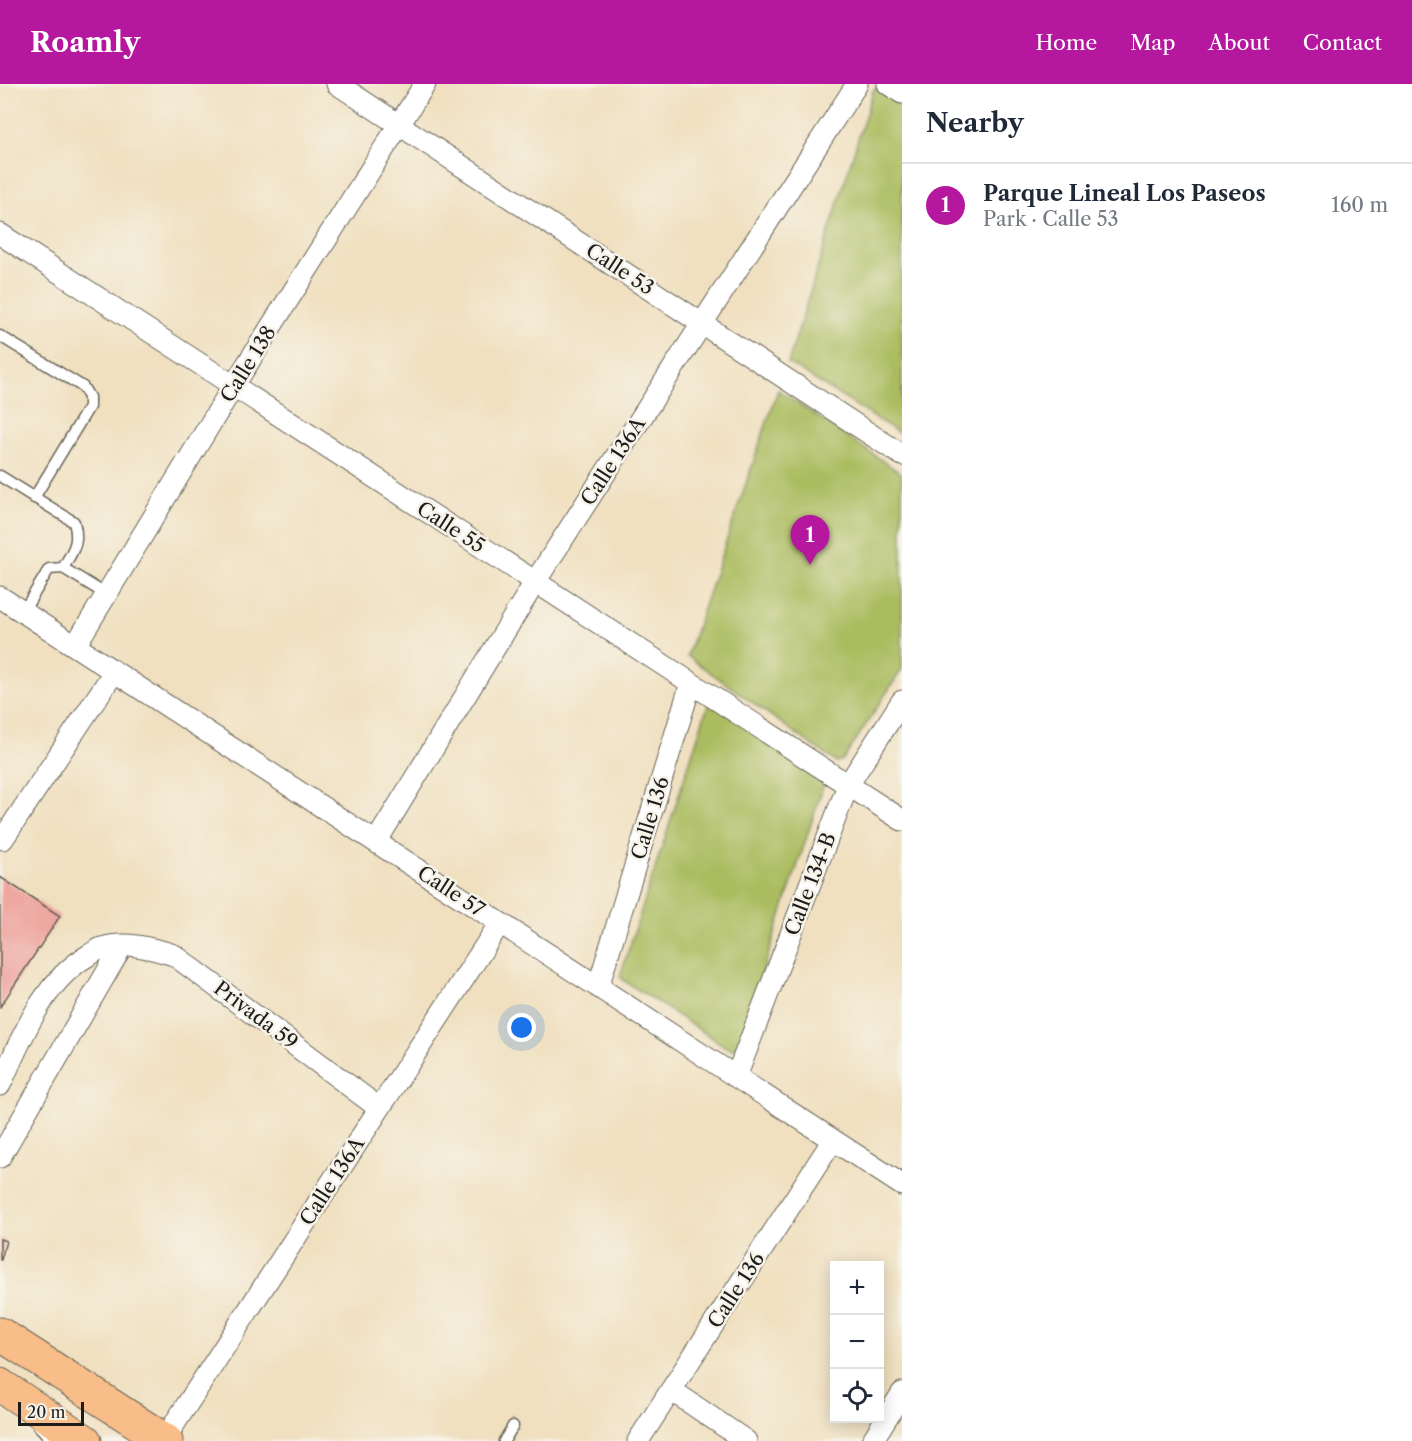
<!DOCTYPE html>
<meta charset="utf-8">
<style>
:root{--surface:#fff;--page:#f2f2f3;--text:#1f2937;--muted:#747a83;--line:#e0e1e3;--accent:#b5179e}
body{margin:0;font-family:"Libre Caslon Text",serif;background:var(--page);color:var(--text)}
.controls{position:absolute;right:18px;bottom:18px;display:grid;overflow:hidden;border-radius:0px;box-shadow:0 3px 15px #0003}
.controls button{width:54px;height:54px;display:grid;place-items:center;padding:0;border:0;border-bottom:2px solid var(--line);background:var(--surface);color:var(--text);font:30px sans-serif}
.scale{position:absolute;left:18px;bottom:15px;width:66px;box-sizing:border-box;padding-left:6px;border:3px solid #1c1c1c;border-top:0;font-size:16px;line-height:21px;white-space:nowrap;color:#1c1c1c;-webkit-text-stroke:4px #f7f3e8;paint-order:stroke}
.you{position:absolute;left:522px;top:944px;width:21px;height:21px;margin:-15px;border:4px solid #fff;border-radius:50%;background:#1a73e8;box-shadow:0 0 0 9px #1a73e833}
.badge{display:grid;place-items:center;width:39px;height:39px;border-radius:50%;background:var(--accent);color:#fff;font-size:20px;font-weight:700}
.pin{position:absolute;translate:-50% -50px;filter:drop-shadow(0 2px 3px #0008)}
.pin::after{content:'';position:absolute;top:32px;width:21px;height:18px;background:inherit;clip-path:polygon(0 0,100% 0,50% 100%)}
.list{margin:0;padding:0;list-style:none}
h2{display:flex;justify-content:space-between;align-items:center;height:78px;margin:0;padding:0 24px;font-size:26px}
h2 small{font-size:20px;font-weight:400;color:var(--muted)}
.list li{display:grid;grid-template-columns:39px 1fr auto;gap:18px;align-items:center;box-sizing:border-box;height:84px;padding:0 24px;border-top:2px solid var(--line)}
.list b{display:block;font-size:22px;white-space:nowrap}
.list p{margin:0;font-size:20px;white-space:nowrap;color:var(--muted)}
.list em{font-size:20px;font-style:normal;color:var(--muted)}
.icon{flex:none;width:33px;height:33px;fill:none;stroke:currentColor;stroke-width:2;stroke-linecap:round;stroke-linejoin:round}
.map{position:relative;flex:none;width:902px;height:1357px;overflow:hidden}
header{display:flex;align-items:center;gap:36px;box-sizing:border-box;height:84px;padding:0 30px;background:var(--accent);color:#fff}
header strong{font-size:28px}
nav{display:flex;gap:33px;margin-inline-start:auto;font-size:21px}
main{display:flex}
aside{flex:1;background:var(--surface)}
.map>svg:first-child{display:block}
.green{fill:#aabc5f;stroke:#636c3e;stroke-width:1.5}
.building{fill:#eea7a1}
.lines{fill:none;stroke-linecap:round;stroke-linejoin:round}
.service-casing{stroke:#666155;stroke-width:13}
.minor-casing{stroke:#666155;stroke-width:23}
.primary-casing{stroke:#666155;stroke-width:35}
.service{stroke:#fff;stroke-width:10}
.minor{stroke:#fff;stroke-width:21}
.primary{stroke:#f8bd88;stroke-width:33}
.labels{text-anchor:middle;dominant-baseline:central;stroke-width:5;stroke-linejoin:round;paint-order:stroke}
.street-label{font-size:20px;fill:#1c1c1c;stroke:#f7f3e8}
</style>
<header>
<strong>Roamly</strong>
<nav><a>Home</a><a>Map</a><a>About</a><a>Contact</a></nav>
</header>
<main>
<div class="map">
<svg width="902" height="1357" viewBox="0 0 902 1357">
<rect width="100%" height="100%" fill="#f7f3e8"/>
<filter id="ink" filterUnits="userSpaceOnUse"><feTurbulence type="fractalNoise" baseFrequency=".0167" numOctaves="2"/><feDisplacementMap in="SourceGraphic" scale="12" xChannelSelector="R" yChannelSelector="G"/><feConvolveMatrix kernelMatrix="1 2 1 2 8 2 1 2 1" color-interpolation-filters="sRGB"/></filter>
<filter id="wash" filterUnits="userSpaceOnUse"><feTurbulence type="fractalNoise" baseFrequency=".008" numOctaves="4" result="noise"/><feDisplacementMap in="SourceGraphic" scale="24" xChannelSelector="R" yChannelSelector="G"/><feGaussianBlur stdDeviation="1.35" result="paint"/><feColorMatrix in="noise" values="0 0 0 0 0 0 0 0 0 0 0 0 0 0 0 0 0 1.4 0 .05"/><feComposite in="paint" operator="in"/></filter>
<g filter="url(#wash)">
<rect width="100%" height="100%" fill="#f0e0c0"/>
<path class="green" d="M 876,4 L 881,5 L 902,19 L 902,351 L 788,279 L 873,7 Z
M 778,306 L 902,390 L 902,585 L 843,676 L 836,678 L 687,572 Z
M 709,618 L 826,694 L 739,960 L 733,965 L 726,963 L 623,896 L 620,892 Z"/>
<g id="blocks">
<path class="building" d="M 0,793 L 60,832 L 0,923 Z
M 0,1155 L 6,1157 L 1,1176 L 0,1176 Z"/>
</g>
</g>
<g filter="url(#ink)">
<use href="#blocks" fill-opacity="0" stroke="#666155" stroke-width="1.5"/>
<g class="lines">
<g class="service-casing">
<path id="service" d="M 0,252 L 83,303 L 89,313 L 89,323 L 34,414
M 0,392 L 74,438 C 80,459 73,466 63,484 L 49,485 L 23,528
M 63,484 L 107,511
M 37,1340 L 53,1357
M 504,1357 L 513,1342"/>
</g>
<g class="minor-casing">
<path id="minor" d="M 337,0 L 902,371
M 888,0 L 902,9
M 0,150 L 902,736
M 0,513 L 902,1101
M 75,562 L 234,301 L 425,0
M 3,755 L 114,588
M 376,758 L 535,498 L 857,0
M 598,903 L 691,599
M 736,993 L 848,701 L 902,617
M 0,1001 C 22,954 42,898 89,871 C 93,869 98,865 102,864 C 125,857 152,864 174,871 L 379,1024
M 0,1073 L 122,862
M 671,1306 L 746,1357
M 164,1356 L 500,839
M 638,1357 L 833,1056
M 872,1357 L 902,1309"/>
</g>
<g class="primary-casing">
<path id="primary" d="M 0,1250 L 166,1357
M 0,1301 L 85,1357"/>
</g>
<use href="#service" class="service"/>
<use href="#minor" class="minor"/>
<use href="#primary" class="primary"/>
</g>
</g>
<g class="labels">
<g class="street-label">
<text transform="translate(620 185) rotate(33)">Calle 53</text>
<text transform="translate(248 280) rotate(-58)">Calle 138</text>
<text transform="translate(613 377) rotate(-57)">Calle 136A</text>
<text transform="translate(451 443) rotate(33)">Calle 55</text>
<text transform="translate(650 734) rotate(-73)">Calle 136</text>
<text transform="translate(810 800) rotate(-69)">Calle 134-B</text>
<text transform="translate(451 807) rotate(33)">Calle 57</text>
<text transform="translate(256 931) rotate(37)">Privada 59</text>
<text transform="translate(332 1097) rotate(-57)">Calle 136A</text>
<text transform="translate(736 1206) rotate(-57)">Calle 136</text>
</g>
</g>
</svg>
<div class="controls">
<button>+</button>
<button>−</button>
<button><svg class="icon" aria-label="locate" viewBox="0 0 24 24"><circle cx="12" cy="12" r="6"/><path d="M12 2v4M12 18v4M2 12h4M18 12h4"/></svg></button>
</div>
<div class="scale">20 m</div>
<div class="you"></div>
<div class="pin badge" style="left:810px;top:481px">1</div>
</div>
<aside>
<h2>Nearby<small></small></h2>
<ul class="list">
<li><span class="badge">1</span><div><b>Parque Lineal Los Paseos</b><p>Park · Calle 53</p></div><em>160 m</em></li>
</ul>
</aside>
</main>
